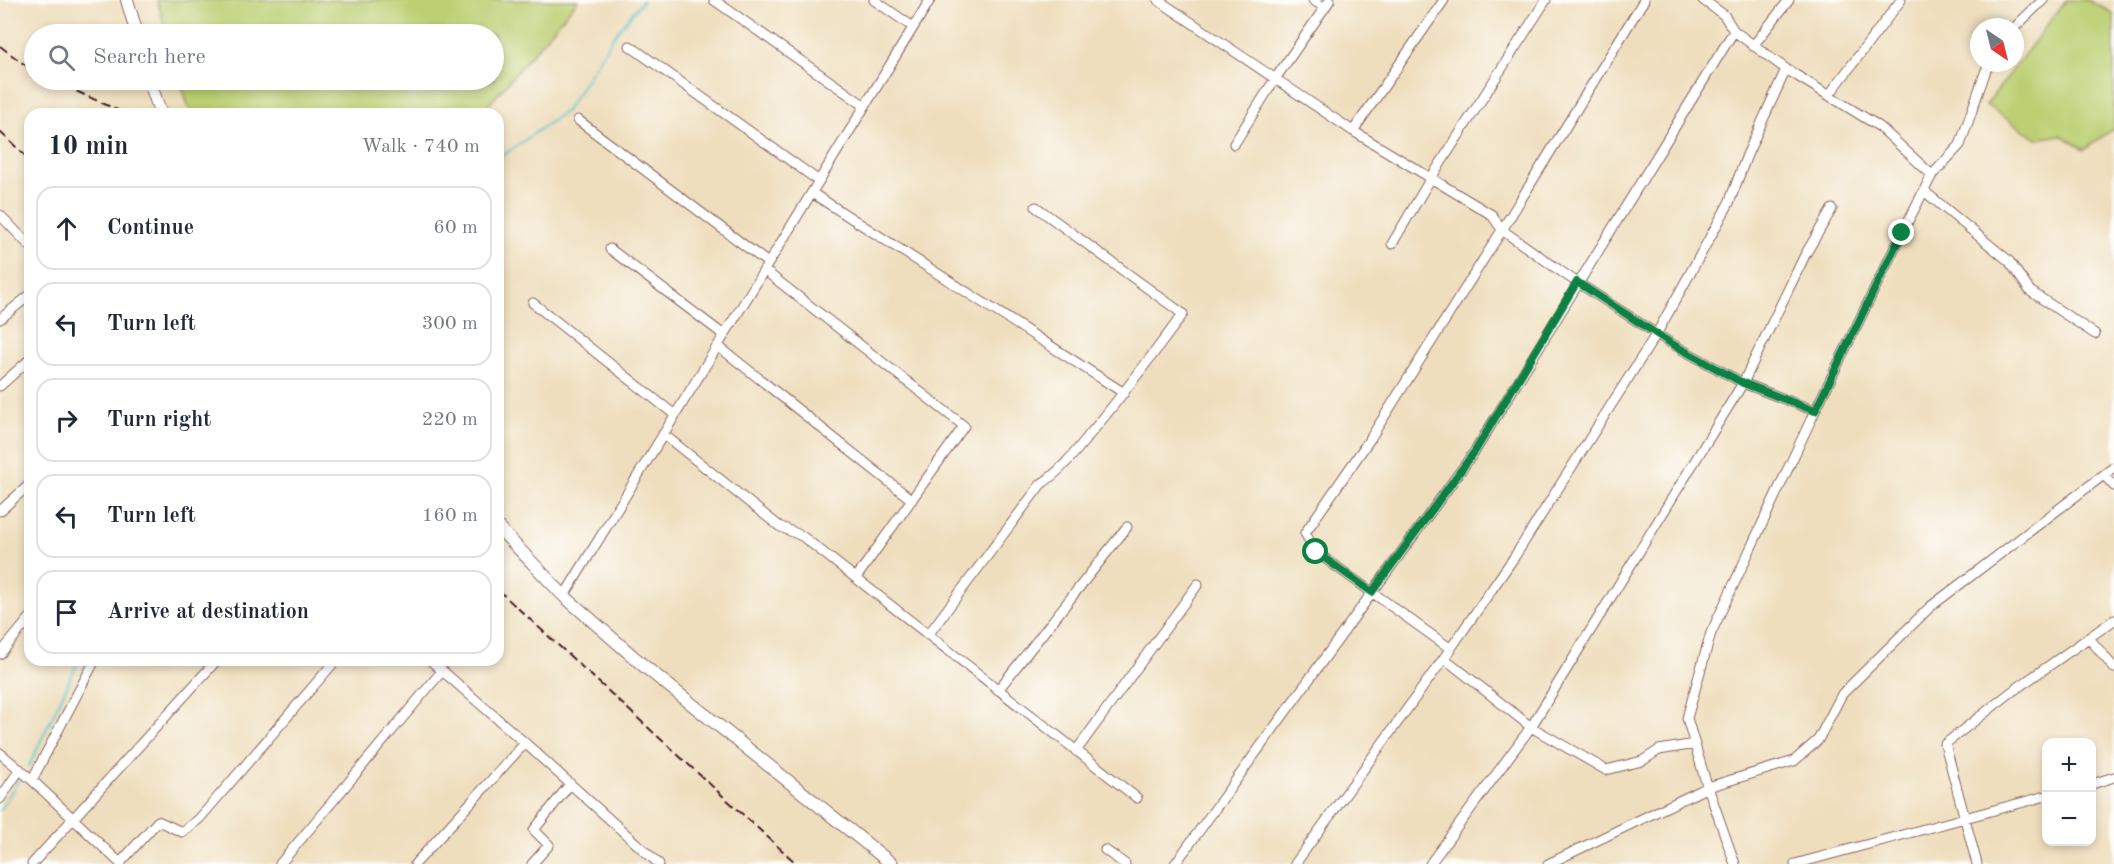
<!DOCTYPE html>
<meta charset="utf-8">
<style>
:root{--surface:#fff;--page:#f6f6f7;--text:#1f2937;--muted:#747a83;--line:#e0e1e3}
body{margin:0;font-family:"Old Standard TT",serif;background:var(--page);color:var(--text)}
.controls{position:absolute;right:18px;bottom:18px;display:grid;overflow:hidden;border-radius:12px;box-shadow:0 3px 9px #0003}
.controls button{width:54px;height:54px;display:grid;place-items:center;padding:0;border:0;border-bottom:2px solid var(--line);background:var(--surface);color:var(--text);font:30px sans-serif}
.compass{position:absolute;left:1970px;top:18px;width:54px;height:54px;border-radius:50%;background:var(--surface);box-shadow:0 3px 9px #0003;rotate:145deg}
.stop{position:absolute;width:18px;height:18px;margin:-14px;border:4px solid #0b8043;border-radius:50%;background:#fff}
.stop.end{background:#0b8043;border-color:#fff;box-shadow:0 2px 6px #0008}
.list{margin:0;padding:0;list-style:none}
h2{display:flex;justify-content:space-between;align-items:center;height:78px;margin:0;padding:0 24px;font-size:26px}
h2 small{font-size:20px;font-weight:400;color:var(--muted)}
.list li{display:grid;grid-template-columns:39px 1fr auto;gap:18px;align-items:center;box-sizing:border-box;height:84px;margin:0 12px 12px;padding:0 12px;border:2px solid var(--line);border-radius:18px}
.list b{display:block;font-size:22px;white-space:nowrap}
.list em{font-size:20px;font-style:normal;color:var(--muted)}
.icon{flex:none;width:33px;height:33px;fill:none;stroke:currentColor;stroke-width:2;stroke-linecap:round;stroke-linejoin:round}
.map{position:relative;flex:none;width:2114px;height:864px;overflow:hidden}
.search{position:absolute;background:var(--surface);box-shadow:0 3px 9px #0003;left:24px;top:24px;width:480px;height:66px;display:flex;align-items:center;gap:15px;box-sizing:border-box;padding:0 21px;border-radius:33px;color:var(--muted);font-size:22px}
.panel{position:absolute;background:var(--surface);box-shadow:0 3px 9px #0003;left:24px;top:108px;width:480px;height:558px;border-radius:18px}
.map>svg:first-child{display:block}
.green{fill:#bccf72;stroke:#83774e;stroke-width:1.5}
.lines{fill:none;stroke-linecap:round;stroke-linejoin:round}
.stream{stroke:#56c3cf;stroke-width:2}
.minor-casing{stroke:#84625e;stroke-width:11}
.major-casing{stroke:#84625e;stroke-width:14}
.minor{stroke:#fff;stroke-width:9}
.major{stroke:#fff;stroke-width:12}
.rail{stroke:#4a1f2b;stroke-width:2;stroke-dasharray:9 4.5;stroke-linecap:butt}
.route{stroke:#0b8043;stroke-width:8}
</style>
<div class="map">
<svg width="2114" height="864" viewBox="0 0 2114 864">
<rect width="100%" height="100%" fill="#fdfcf7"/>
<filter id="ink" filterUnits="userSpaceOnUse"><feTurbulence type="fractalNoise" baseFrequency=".0167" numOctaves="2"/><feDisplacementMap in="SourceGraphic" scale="12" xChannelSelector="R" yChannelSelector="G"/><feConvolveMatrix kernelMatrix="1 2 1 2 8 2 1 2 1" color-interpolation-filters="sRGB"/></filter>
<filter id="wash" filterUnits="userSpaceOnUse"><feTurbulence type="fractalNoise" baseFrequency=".008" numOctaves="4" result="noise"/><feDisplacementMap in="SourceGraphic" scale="24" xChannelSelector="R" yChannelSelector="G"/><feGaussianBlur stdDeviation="1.35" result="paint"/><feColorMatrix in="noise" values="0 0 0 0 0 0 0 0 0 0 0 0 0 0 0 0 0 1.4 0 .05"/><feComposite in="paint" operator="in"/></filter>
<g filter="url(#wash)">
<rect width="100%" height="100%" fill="#efdebd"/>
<path class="green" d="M 157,0 L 578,0 L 481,114 L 195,114 L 188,106 L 180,80 L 494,80 L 494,34 L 167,34 Z
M 2066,0 L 2088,0 L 2114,14 L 2114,128 L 2084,150 L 2061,135 L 2037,139 L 1986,105 Z"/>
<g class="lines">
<path class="stream" d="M 498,159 L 566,111 L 615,34 L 643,0
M 29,766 L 79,660
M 0,810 L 20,778"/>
</g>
</g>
<g filter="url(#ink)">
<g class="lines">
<g class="minor-casing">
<path id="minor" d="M 714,0 L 865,106
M 874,0 L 913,27
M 1158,0 L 1353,131 L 1492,215 L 1502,230 L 1569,277 L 1672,344 L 1743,383 L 1815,411
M 1313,0 L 1325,8
M 1703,0 L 1724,15 L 1734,31 L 1786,69 L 1880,127 L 1932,175
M 2015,27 L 2043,0
M 630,46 L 819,181
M 1753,46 L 1789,0
M 1829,95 L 1901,0
M 578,120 L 768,263
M 1353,131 L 1444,0
M 1234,144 L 1275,79 L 1330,0
M 1924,191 L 2009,261 L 2030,291 L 2095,334
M 812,193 L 1124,393
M 0,215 L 30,246
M 1392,244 L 1431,178 L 1546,0
M 610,249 L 724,335
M 764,270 L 964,426 L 856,578
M 533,303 L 675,415
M 0,319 L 30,295
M 718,346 L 912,500
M 0,386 L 30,359
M 663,434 L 779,526 L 802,536 L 1137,798
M 2104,475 L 2114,486
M 0,511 L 30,484
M 564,596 L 930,0
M 928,635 L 1041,484 C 1063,470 1078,448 1095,428 C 1126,391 1154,353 1183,314 L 1036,207
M 2089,638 L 2114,668
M 1451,649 L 1316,552 L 1305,533 L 1370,439 L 1502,230 L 1644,0
M 0,654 L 30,618
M 1444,658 L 1531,727 L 1606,770 L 1642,761 L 1659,750 L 1695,744
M 430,660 L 525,743 L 659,864
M 998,690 L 1127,527
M 1076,751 L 1198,584
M 0,753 L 32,780 L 121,864
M 32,780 L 95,660
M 2092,784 L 2114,777
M 0,799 L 20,769
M 1105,850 L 1125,864
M 120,863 L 158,821 L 182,832 L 199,819 L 336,660
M 32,864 L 217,660
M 280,864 L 442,671
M 415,864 L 525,743
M 532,864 L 549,845 L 534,830 L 570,784
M 1175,864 L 1475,451 L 1734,31
M 1295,864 L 1444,658 L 1515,556 L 1657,333 L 1729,203 L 1747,155 L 1786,69
M 1430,864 L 1531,727 L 1743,383 L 1805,255 L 1832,209
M 1548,864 L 1708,787 L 1794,761 L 1818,740 L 1842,694 L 1930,607 L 2114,467
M 1735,864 L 1705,779 L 1687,718 L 1711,633 L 1815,411 L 1902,233 L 1932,175 L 1960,145 L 1986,70 L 1991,63
M 1795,864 L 2046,796
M 1977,864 L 1945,744 L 2010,693 L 2114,620"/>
</g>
<g class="major-casing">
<path id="major" d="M 127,0 L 137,34
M 149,80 L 161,114
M 498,527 L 564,596 L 644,666 L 892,864"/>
</g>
<use href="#minor" class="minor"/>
<use href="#major" class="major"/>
<path class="rail" d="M 0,46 L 21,62 L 34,70
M 52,80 L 124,113
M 0,132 L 30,160
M 498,590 L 797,864"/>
</g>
</g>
<g class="lines" filter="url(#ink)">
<path class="route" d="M 1316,552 L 1372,592 L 1475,451 L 1577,282 L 1672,344 L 1743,383 L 1815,411 L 1902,233"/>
</g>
</svg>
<div class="controls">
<button>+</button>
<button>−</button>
</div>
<svg class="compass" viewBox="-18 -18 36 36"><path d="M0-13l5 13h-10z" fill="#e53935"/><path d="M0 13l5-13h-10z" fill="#747a83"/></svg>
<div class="stop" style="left:1316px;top:552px"></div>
<div class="stop end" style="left:1902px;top:233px"></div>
<div class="search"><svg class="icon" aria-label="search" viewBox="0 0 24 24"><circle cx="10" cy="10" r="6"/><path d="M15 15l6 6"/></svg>Search here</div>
<section class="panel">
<h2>10 min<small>Walk · 740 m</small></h2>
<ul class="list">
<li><svg class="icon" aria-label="ahead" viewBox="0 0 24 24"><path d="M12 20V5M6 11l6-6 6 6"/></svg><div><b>Continue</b></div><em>60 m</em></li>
<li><svg class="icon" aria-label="left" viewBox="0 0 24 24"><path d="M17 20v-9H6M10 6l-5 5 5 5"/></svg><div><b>Turn left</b></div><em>300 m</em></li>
<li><svg class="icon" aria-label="right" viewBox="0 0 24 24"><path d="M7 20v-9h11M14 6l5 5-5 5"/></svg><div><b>Turn right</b></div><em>220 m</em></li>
<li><svg class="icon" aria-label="left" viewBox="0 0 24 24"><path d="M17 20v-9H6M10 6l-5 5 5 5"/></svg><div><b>Turn left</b></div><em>160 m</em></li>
<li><svg class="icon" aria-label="arrive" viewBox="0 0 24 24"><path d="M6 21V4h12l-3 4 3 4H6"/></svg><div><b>Arrive at destination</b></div></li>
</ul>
</section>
</div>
